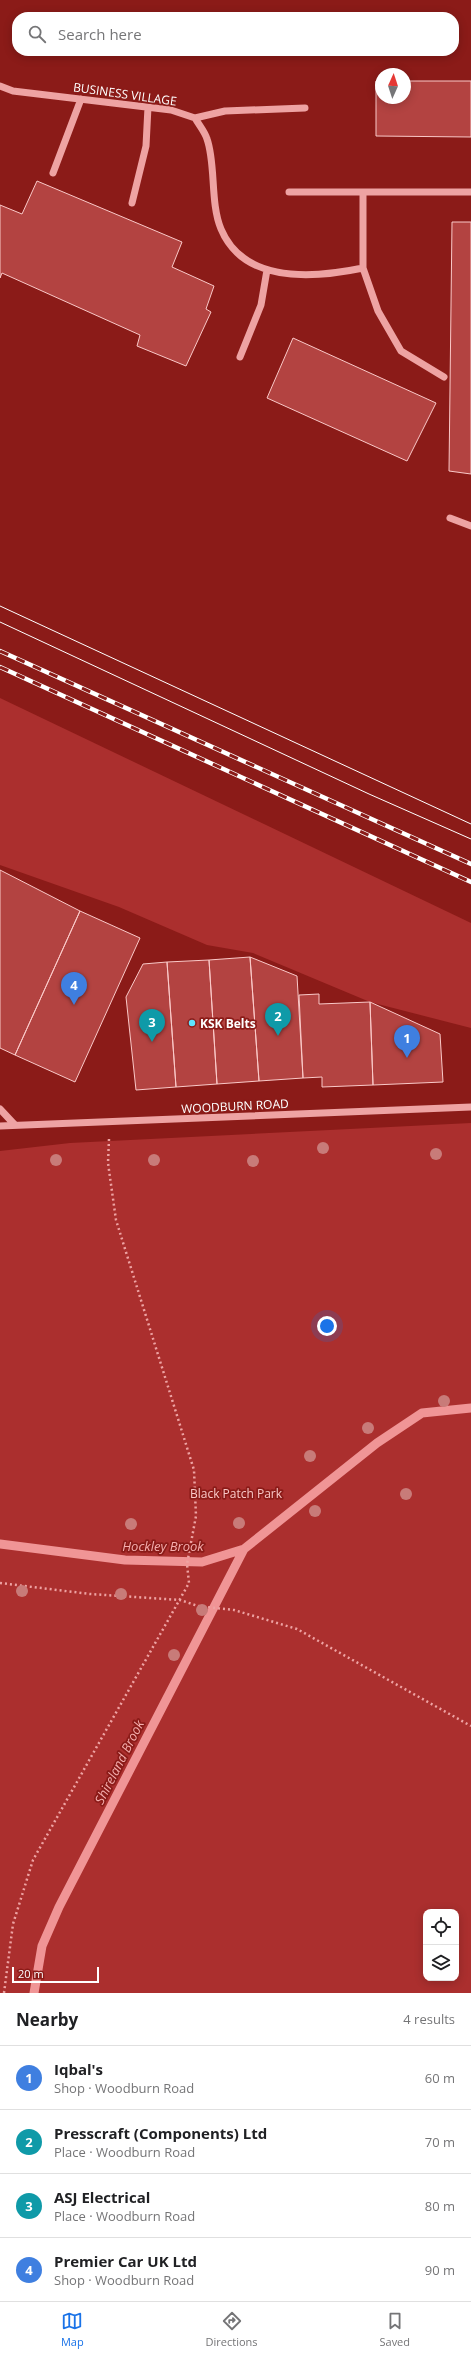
<!DOCTYPE html>
<meta charset="utf-8">
<style>
:root{--surface:#fff;--page:#f2f2f2;--text:#202124;--muted:#757577;--line:#e0e0e0;--accent:#1a73e8}
body{margin:0;font-family:"Open Sans",sans-serif;background:var(--page);color:var(--text)}
.controls{position:absolute;right:12px;bottom:12px;display:grid;overflow:hidden;border-radius:8px;box-shadow:0 2px 10px #0003}
.controls button{width:36px;height:36px;display:grid;place-items:center;padding:0;border:0;border-bottom:1px solid var(--line);background:var(--surface);color:var(--text);font:20px sans-serif}
.compass{position:absolute;left:375px;top:68px;width:36px;height:36px;border-radius:50%;background:var(--surface);box-shadow:0 2px 10px #0003;rotate:3deg}
.scale{position:absolute;left:12px;bottom:10px;width:87px;box-sizing:border-box;padding-left:4px;border:2px solid #fff;border-top:0;font-size:11px;line-height:14px;white-space:nowrap;color:#fff;-webkit-text-stroke:3px #8b1b18;paint-order:stroke}
.you{position:absolute;left:327px;top:1326px;width:14px;height:14px;margin:-10px;border:3px solid #fff;border-radius:50%;background:#1a73e8;box-shadow:0 0 0 6px #1a73e833}
.badge{display:grid;place-items:center;width:26px;height:26px;border-radius:50%;background:var(--accent);color:#fff;font-size:13px;font-weight:700}
.pin{position:absolute;translate:-50% -33px;filter:drop-shadow(0 1px 2px #0008)}
.pin::after{content:'';position:absolute;top:21px;width:14px;height:12px;background:inherit;clip-path:polygon(0 0,100% 0,50% 100%)}
.list{margin:0;padding:0;list-style:none}
h2{display:flex;justify-content:space-between;align-items:center;height:52px;margin:0;padding:0 16px;font-size:17px}
h2 small{font-size:13px;font-weight:400;color:var(--muted)}
.list li{display:grid;grid-template-columns:26px 1fr auto;gap:12px;align-items:center;box-sizing:border-box;height:64px;padding:0 16px;border-top:1px solid var(--line)}
.list b{display:block;font-size:15px;white-space:nowrap}
.list p{margin:0;font-size:13px;white-space:nowrap;color:var(--muted)}
.list em{font-size:13px;font-style:normal;color:var(--muted)}
.icon{flex:none;width:22px;height:22px;fill:none;stroke:currentColor;stroke-width:2;stroke-linecap:round;stroke-linejoin:round}
.map{position:relative;flex:none;width:471px;height:1993px;overflow:hidden}
.search{position:absolute;background:var(--surface);box-shadow:0 2px 10px #0003;left:12px;right:12px;top:12px;height:44px;display:flex;align-items:center;gap:10px;box-sizing:border-box;padding:0 14px;border-radius:16px;color:var(--muted);font-size:15px}
.sheet{height:308px;background:var(--surface)}
nav{display:flex;justify-content:space-around;align-items:center;box-sizing:border-box;height:56px;border-top:1px solid var(--line);background:var(--surface);font-size:11px;color:var(--muted)}
nav a{display:grid;justify-items:center;gap:2px}
nav .on{color:var(--accent)}
.map>svg:first-child{display:block}
.green{fill:#ab2f2e;fill-rule:evenodd}
.lines{fill:none;stroke-linecap:round;stroke-linejoin:round}
.stream{stroke:#f09596;stroke-width:9}
.building{fill:#b34341;stroke:#fac9c8}
.path{stroke:#eea3a3;stroke-width:2.5;stroke-dasharray:2 3;stroke-linecap:butt}
.minor{stroke:#eea3a3;stroke-width:7}
.tram{stroke:#fff;stroke-width:1}
.rail-casing{stroke:#fff;stroke-width:4.5}
.rail{stroke:#8b1b18;stroke-width:3;stroke-dasharray:9;stroke-linecap:butt}
.tree{fill:#c87b79}
.poi-dot{fill:#5fe4ff;stroke:#8b1b18;stroke-width:1.5}
.labels{text-anchor:middle;dominant-baseline:central;stroke-width:3.5;stroke-linejoin:round;paint-order:stroke}
.street-label{font-size:12px;fill:#fff;stroke:#8b1b18}
.poi-label{font-size:12px;font-weight:bold;fill:#fff;stroke:#8b1b18;text-anchor:start}
.park-label{font-size:12px;fill:#fac9c8;stroke:#8b1b18}
.water-label{font-size:13px;font-style:italic;fill:#f5aeae;stroke:#8b1b18}
</style>
<div class="map">
<svg width="471" height="1993" viewBox="0 0 471 1993">
<rect width="100%" height="100%" fill="#8b1b18"/>
<path class="green" d="M 0,698 L 471,923 L 471,1028 L 370,1002 L 253,953 L 207,945 L 119,907 L 0,865 Z
M 471,1123 L 471,1993 L 0,1993 L 0,1151 L 70,1143 ZM 426,1912 L 456,1912 L 456,1978 L 426,1978 Z"/>
<g class="lines">
<path class="stream" d="M 0,1544 L 125,1560 L 202,1562 L 244,1549 L 377,1443 L 422,1413 L 471,1408
M 34,1993 L 42,1946 L 59,1907 L 244,1549"/>
</g>
<path class="building" d="M 376,81 L 381,81 L 381,98 L 405,98 L 405,81 L 471,81 L 471,137 L 376,136 Z
M 37,181 L 182,242 L 172,267 L 214,286 L 206,309 L 211,312 L 186,366 L 137,346 L 140,335 L 2,273 L 0,278 L 0,205 L 22,214 Z
M 452,222 L 471,222 L 471,474 L 449,471 Z
M 293,338 L 436,403 L 407,461 L 267,398 Z
M 0,870 L 80,911 L 15,1055 L 0,1048 Z
M 80,911 L 140,938 L 75,1082 L 15,1055 Z
M 250,957 L 297,976 L 303,1078 L 259,1081 Z
M 250,957 L 259,1081 L 217,1084 L 209,960 Z
M 209,960 L 217,1084 L 176,1087 L 167,962 Z
M 167,962 L 176,1087 L 136,1090 L 126,997 L 143,964 Z
M 319,994 L 319,1004 L 370,1002 L 373,1085 L 322,1087 L 322,1077 L 303,1078 L 299,995 Z
M 370,1002 L 440,1034 L 443,1082 L 373,1085 Z"/>
<g class="lines">
<path class="path" d="M 0,1583 L 90,1594 L 180,1600 L 198,1606 L 234,1610 L 297,1629 L 471,1726
M 4,1993 L 13,1924 L 33,1860 L 189,1583 L 187,1564 L 196,1516 L 194,1470 L 116,1220 L 108,1163 L 109,1139"/>
<path class="minor" d="M 0,86 L 13,91 L 171,110 L 195,118 C 199,125 205,132 207,139 C 216,164 210,203 221,229 C 244,284 315,278 363,268 L 363,192 L 471,192
M 195,118 L 225,111 L 305,108
M 53,173 L 81,99
M 289,192 L 363,192
M 132,203 L 146,146 L 148,107
M 363,268 L 378,311 L 401,351 L 444,377
M 240,357 L 261,305 L 267,270
M 450,518 L 471,526
M 0,1109 L 14,1124
M 0,1126 L 471,1107"/>
<path class="tram" d="M 0,606 L 471,824
M 0,622 L 369,794 L 471,839"/>
<g class="rail-casing">
<path id="rail" d="M 0,651 L 471,864
M 0,667 L 471,882"/>
</g>
<use href="#rail" class="rail"/>
</g>
<g class="tree">
<circle cx="323" cy="1148" r="6"/>
<circle cx="436" cy="1154" r="6"/>
<circle cx="56" cy="1160" r="6"/>
<circle cx="154" cy="1160" r="6"/>
<circle cx="253" cy="1161" r="6"/>
<circle cx="444" cy="1401" r="6"/>
<circle cx="368" cy="1428" r="6"/>
<circle cx="310" cy="1456" r="6"/>
<circle cx="406" cy="1494" r="6"/>
<circle cx="315" cy="1511" r="6"/>
<circle cx="239" cy="1523" r="6"/>
<circle cx="131" cy="1524" r="6"/>
<circle cx="22" cy="1591" r="6"/>
<circle cx="121" cy="1594" r="6"/>
<circle cx="202" cy="1610" r="6"/>
<circle cx="174" cy="1655" r="6"/>
</g>
<circle class="poi-dot" cx="192" cy="1023" r="4"/>
<g class="labels">
<g class="street-label">
<text transform="translate(125 94) rotate(8)">BUSINESS VILLAGE</text>
<text transform="translate(235 1106) rotate(-3)">WOODBURN ROAD</text>
</g>
<g class="poi-label">
<text x="200" y="1023">KSK Belts</text>
</g>
<g class="park-label">
<text x="236" y="1493">Black Patch Park</text>
</g>
<g class="water-label">
<text x="163" y="1546">Hockley Brook</text>
<text transform="translate(119 1762) rotate(-63)">Shireland Brook</text>
</g>
</g>
</svg>
<div class="controls">
<button><svg class="icon" aria-label="locate" viewBox="0 0 24 24"><circle cx="12" cy="12" r="6"/><path d="M12 2v4M12 18v4M2 12h4M18 12h4"/></svg></button>
<button><svg class="icon" aria-label="layers" viewBox="0 0 24 24"><path d="M12 4l9 5-9 5-9-5zM3 14l9 5 9-5"/></svg></button>
</div>
<svg class="compass" viewBox="-18 -18 36 36"><path d="M0-13l5 13h-10z" fill="#e53935"/><path d="M0 13l5-13h-10z" fill="#757577"/></svg>
<div class="scale">20 m</div>
<div class="you"></div>
<div class="pin badge" style="left:407px;top:1058px;background:#3f7fe0">1</div>
<div class="pin badge" style="left:278px;top:1036px;background:#0f9aa8">2</div>
<div class="pin badge" style="left:152px;top:1042px;background:#0f9aa8">3</div>
<div class="pin badge" style="left:74px;top:1005px;background:#3f7fe0">4</div>
<div class="search"><svg class="icon" aria-label="search" viewBox="0 0 24 24"><circle cx="10" cy="10" r="6"/><path d="M15 15l6 6"/></svg>Search here</div>
</div>
<section class="sheet">
<h2>Nearby<small>4 results</small></h2>
<ul class="list">
<li><span class="badge" style="background:#3f7fe0">1</span><div><b>Iqbal's</b><p>Shop · Woodburn Road</p></div><em>60 m</em></li>
<li><span class="badge" style="background:#0f9aa8">2</span><div><b>Presscraft (Components) Ltd</b><p>Place · Woodburn Road</p></div><em>70 m</em></li>
<li><span class="badge" style="background:#0f9aa8">3</span><div><b>ASJ Electrical</b><p>Place · Woodburn Road</p></div><em>80 m</em></li>
<li><span class="badge" style="background:#3f7fe0">4</span><div><b>Premier Car UK Ltd</b><p>Shop · Woodburn Road</p></div><em>90 m</em></li>
</ul>
</section>
<nav>
<a class="on"><svg class="icon" aria-label="map" viewBox="0 0 24 24"><path d="M3 6l6-2 6 2 6-2v14l-6 2-6-2-6 2zM9 4v14M15 6v14"/></svg>Map</a>
<a><svg class="icon" aria-label="directions" viewBox="0 0 24 24"><path d="M12 3l9 9-9 9-9-9zM9 14v-3h6M13 9l2 2-2 2"/></svg>Directions</a>
<a><svg class="icon" aria-label="saved" viewBox="0 0 24 24"><path d="M7 4h10v16l-5-4-5 4z"/></svg>Saved</a>
</nav>
